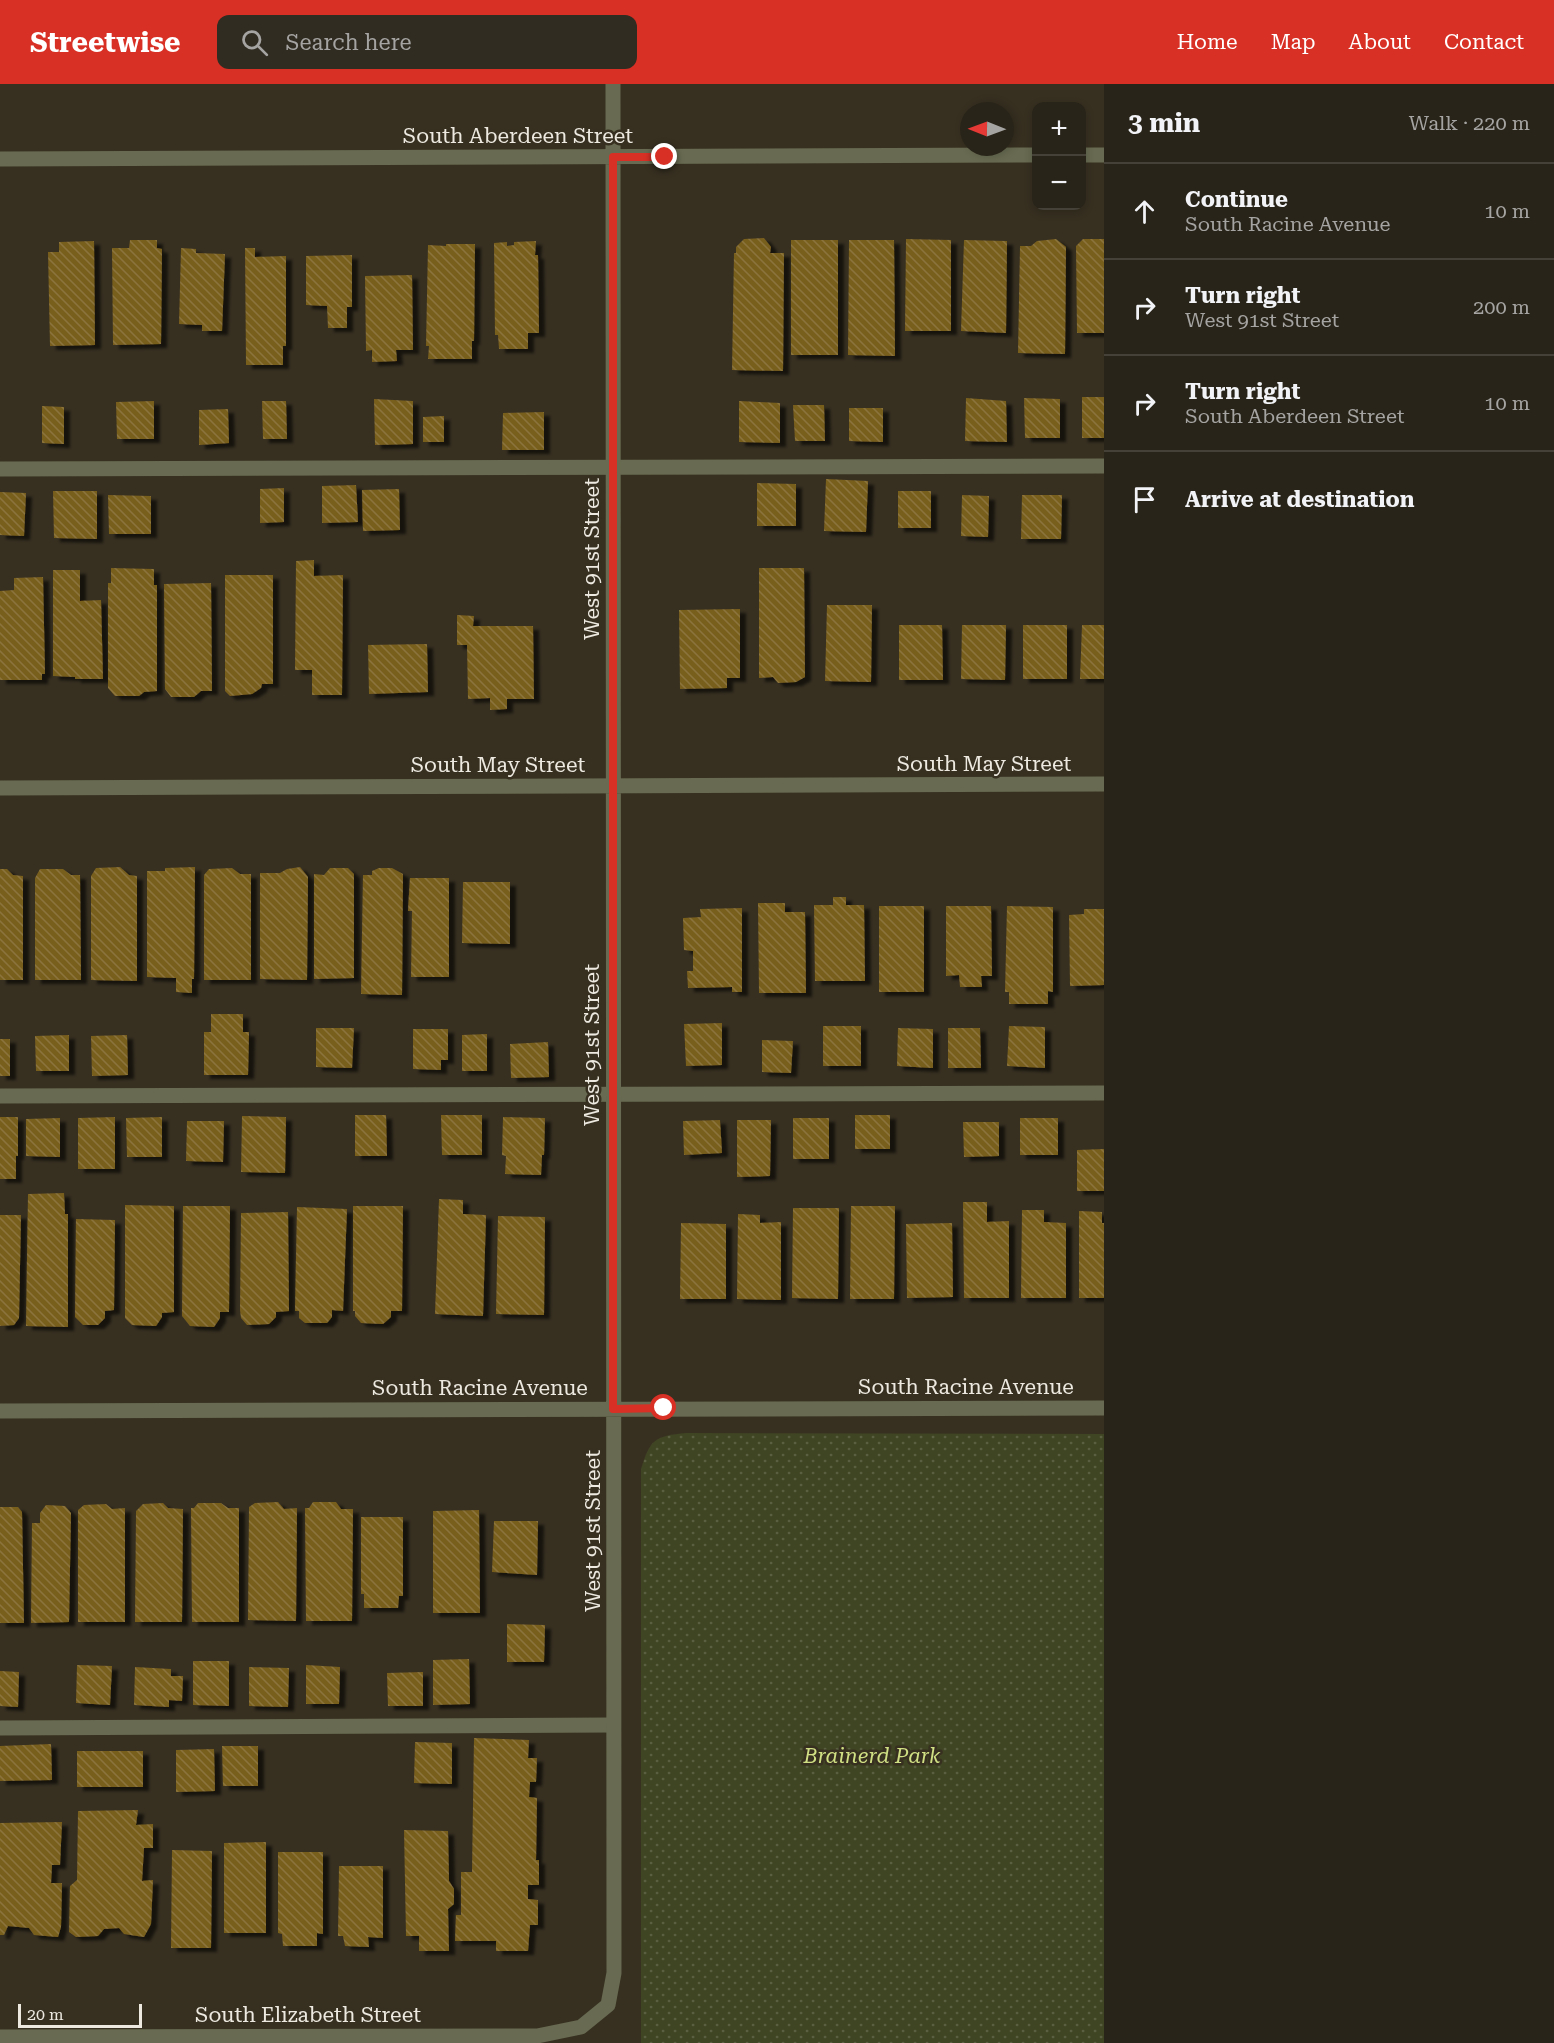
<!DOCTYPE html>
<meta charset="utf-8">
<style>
:root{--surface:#292419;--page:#312c22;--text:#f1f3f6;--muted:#a5a4a2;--line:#454138;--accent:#d93025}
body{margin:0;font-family:"Roboto Serif",serif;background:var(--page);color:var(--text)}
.controls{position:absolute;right:18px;top:18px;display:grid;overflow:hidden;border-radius:12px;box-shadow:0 3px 9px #0003}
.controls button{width:54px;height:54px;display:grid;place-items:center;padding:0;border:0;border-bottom:2px solid var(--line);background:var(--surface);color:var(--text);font:30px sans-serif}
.compass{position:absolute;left:960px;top:18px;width:54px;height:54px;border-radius:50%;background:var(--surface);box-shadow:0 3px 9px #0003;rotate:271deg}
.scale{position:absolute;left:18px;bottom:15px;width:124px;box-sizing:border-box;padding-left:6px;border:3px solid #ede9e0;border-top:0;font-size:16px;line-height:21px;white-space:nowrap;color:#ede9e0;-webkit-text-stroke:4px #373021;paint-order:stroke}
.stop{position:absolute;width:18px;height:18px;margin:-14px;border:4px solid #d93025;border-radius:50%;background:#fff}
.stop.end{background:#d93025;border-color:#fff;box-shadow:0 2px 6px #0008}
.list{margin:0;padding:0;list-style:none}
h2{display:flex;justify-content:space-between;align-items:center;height:78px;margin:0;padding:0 24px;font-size:26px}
h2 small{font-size:20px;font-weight:400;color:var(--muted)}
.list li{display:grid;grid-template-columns:39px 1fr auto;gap:18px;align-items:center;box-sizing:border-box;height:96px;padding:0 24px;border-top:2px solid var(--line)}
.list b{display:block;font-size:22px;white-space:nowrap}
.list p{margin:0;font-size:20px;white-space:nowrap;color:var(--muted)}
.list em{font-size:20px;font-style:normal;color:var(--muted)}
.icon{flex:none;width:33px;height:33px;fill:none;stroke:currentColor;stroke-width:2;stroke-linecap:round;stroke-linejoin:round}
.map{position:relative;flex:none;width:1104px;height:1959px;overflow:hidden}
header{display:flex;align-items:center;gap:36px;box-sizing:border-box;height:84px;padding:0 30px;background:var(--accent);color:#fff}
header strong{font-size:28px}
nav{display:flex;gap:33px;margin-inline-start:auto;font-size:21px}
.search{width:420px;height:54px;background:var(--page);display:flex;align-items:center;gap:15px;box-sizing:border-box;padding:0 21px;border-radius:12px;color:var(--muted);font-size:22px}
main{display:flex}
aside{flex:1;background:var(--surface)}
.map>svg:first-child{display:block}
.grass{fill:url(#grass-dots)}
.building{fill:url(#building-back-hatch);filter:url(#shadow)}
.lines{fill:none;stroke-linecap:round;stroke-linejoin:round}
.lane{stroke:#686b51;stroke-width:15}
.street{stroke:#686b51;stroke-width:15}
.route{stroke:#d93025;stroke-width:8}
.labels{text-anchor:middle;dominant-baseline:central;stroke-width:5;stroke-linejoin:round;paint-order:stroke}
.street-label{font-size:21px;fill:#ede9e0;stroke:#373021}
.park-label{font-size:21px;font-style:italic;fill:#d0df83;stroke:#373021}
</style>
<header>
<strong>Streetwise</strong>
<div class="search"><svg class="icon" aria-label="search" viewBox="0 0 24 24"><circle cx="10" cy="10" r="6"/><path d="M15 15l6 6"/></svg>Search here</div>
<nav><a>Home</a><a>Map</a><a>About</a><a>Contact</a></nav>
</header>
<main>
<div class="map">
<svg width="1104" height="1959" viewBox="0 0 1104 1959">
<defs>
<pattern id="grass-dots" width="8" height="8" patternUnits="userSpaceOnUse" patternTransform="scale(1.5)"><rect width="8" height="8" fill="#3f4422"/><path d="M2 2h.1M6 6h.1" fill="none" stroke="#5b5f42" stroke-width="1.8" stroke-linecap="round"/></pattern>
<pattern id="building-back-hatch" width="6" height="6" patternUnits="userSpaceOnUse" patternTransform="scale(1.5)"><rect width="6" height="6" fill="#795e1e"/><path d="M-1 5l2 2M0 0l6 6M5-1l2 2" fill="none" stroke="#8c753e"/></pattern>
<filter id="shadow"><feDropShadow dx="6" dy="4" stdDeviation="1.5" flood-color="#0009"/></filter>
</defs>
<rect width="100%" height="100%" fill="#373021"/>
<path class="grass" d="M 686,1349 L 1104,1350 L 1104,1959 L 641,1959 L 641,1385 C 650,1355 655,1352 686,1349 Z"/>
<path class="building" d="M 764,154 L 771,163 L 770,169 L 784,169 L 783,287 L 732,286 L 734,169 L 736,169 L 736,163 L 744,155 Z
M 906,155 L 951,156 L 951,247 L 905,247 Z
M 1056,155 L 1066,163 L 1065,270 L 1018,269 L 1020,162 L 1031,162 L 1037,157 Z
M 1083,155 L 1104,155 L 1104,249 L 1077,249 L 1076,162 Z
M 130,156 L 157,156 L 157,164 L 162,165 L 161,260 L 113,261 L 112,164 L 129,164 Z
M 791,156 L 838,156 L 838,271 L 791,271 Z
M 849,156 L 894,156 L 895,272 L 848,271 Z
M 964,156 L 1007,157 L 1006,249 L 961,247 Z
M 94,157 L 95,261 L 50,262 L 48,168 L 59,168 L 59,158 Z
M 536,157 L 535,171 L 538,171 L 539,249 L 528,249 L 528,265 L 499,265 L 498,251 L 495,251 L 494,159 L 507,158 L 507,162 L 514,161 L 514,158 Z
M 446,160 L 475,160 L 474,257 L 472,257 L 472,275 L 428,275 L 429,262 L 426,262 L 428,161 L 446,162 Z
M 181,164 L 196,165 L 196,169 L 225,170 L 222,247 L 202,247 L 202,241 L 179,240 Z
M 245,164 L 255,164 L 255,173 L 286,172 L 286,262 L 283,262 L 283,281 L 246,281 Z
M 352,171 L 352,223 L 347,223 L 347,244 L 328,244 L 327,222 L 306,221 L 306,172 Z
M 412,191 L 413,266 L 396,266 L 397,277 L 372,278 L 372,266 L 366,267 L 365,192 Z
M 1082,313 L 1104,313 L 1104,354 L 1082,354 Z
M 966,314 L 1006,317 L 1007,358 L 965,357 Z
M 1024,314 L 1060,315 L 1060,354 L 1025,354 Z
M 374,315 L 413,317 L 413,360 L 375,361 Z
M 154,317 L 154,355 L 117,355 L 116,318 Z
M 262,317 L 286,317 L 287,355 L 263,355 Z
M 739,317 L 780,319 L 780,359 L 739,358 Z
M 793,321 L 824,321 L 825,357 L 795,357 Z
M 42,322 L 64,323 L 64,360 L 42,359 Z
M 849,324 L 883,324 L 883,358 L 849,357 Z
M 228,325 L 229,359 L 199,361 L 199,326 Z
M 544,328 L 544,366 L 502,366 L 503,329 Z
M 444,332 L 444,358 L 423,358 L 423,333 Z
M 826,395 L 868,397 L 866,448 L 824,447 Z
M 757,399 L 796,400 L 796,442 L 757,442 Z
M 356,401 L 358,438 L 322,439 L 322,402 Z
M 284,404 L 284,438 L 260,439 L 260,405 Z
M 399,405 L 400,446 L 363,447 L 362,406 Z
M 53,407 L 97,407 L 97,455 L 54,454 Z
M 898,407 L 931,407 L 931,444 L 898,444 Z
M 0,408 L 26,409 L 24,452 L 0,451 Z
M 108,411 L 151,412 L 151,450 L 109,450 Z
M 962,411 L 989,412 L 988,453 L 961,452 Z
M 1022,411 L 1062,411 L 1061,455 L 1021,455 Z
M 314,476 L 314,492 L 343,491 L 342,611 L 312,611 L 312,586 L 295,586 L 296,477 Z
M 111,484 L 154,485 L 154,501 L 157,501 L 157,607 L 144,608 L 139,612 L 115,612 L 108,604 L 108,499 L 111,499 Z
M 759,484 L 804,484 L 805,593 L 796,598 L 778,599 L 773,593 L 759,594 Z
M 53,486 L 80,486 L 80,517 L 101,516 L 103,595 L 75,595 L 75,593 L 53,592 Z
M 225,491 L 273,491 L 273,600 L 262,600 L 261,604 L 252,610 L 230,612 L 225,607 Z
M 43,493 L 45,590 L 42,590 L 42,596 L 0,596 L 0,507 L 14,506 L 14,494 Z
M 211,499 L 212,607 L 201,607 L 194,613 L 171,613 L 165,605 L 164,500 Z
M 827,521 L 872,521 L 871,598 L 825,597 Z
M 740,525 L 740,594 L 727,594 L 727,604 L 680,605 L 679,526 Z
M 457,531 L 474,532 L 473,542 L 533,542 L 534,615 L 507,615 L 507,625 L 490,626 L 490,614 L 468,615 L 467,561 L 457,561 Z
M 899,541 L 942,541 L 943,596 L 899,596 Z
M 962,541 L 1006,541 L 1005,596 L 961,595 Z
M 1023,541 L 1067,541 L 1067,595 L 1023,595 Z
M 1082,541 L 1104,541 L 1104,595 L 1080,595 Z
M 427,560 L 428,608 L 369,610 L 368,561 Z
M 120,783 L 129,791 L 137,792 L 137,897 L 91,896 L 91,792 L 96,784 Z
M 195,783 L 194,895 L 192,895 L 192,909 L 176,908 L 176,894 L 147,893 L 147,787 L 165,787 L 165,784 Z
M 300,783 L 308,793 L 307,896 L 260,895 L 260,789 L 280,789 L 287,785 Z
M 232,784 L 240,790 L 251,790 L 251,896 L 204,896 L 204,791 L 209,785 Z
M 330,784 L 348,784 L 354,790 L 354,894 L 314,895 L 314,790 L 324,791 Z
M 379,784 L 392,784 L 403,790 L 402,911 L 361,910 L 363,791 L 372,791 L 372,787 Z
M 0,785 L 7,785 L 13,791 L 23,792 L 23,896 L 0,896 Z
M 40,785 L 63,785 L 71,791 L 80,791 L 81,896 L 35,896 L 35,794 Z
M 410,794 L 449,794 L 449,893 L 411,893 L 412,827 L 408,827 Z
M 463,798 L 510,798 L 510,860 L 462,859 Z
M 833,813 L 846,813 L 846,821 L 864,821 L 865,897 L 815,897 L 814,821 L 833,821 Z
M 758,819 L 785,819 L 785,828 L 805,828 L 806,909 L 759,909 Z
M 879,822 L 924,822 L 924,908 L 879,908 Z
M 946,822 L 991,822 L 992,892 L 981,892 L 982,903 L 960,903 L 959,891 L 946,892 Z
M 1007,822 L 1053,823 L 1053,908 L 1048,907 L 1048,920 L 1009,920 L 1009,908 L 1005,908 Z
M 742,824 L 742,908 L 732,908 L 732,903 L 688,904 L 687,887 L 693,887 L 693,867 L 684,866 L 683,834 L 701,833 L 700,825 Z
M 1084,825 L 1104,825 L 1104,901 L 1070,902 L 1069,831 L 1084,830 Z
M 211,930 L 243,930 L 243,948 L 249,948 L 248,991 L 204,991 L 204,948 L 211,948 Z
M 722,939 L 722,981 L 686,982 L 684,940 Z
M 823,942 L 861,942 L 861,982 L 823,982 Z
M 1009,942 L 1045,943 L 1045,984 L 1007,982 Z
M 316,944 L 354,944 L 352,984 L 316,983 Z
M 898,944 L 933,945 L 933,984 L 897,982 Z
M 948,944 L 980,944 L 981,984 L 948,984 Z
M 413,945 L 448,945 L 448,976 L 441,976 L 441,986 L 413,985 Z
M 487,950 L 487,987 L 462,987 L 462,951 Z
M 69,951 L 69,987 L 36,987 L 35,952 Z
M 127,951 L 128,991 L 92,992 L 91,952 Z
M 0,955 L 10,955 L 10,992 L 0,992 Z
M 762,956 L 793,957 L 791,989 L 762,988 Z
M 548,958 L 549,993 L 511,994 L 510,960 Z
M 355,1031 L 386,1031 L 387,1072 L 355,1072 Z
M 441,1031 L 482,1031 L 482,1071 L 442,1071 Z
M 855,1031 L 890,1031 L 890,1065 L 855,1065 Z
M 242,1032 L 286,1033 L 285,1089 L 241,1088 Z
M 0,1033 L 18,1033 L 18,1072 L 16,1072 L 16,1095 L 0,1095 Z
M 115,1033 L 115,1085 L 78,1085 L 78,1034 Z
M 162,1033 L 162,1073 L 127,1073 L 126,1034 Z
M 503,1033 L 545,1034 L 544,1071 L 542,1071 L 541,1091 L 505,1090 L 506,1072 L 502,1071 Z
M 60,1034 L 60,1073 L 26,1072 L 26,1035 Z
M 793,1034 L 829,1034 L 829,1075 L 793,1075 Z
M 1020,1034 L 1058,1034 L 1058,1071 L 1020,1071 Z
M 720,1036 L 722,1069 L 684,1071 L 683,1037 Z
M 737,1036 L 771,1036 L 770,1092 L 737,1093 Z
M 187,1037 L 224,1037 L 223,1078 L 186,1077 Z
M 963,1038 L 999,1038 L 999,1072 L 964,1073 Z
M 1104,1065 L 1104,1107 L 1077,1107 L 1077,1066 Z
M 64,1109 L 65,1130 L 68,1130 L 68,1243 L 26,1242 L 28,1110 Z
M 439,1115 L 463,1116 L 463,1130 L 486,1131 L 483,1232 L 435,1230 Z
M 963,1118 L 987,1118 L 987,1138 L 1009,1137 L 1009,1214 L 964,1214 Z
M 125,1121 L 174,1122 L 174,1228 L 162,1229 L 162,1233 L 156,1242 L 132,1241 L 125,1234 Z
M 183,1122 L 230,1122 L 229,1228 L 220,1228 L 220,1234 L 214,1243 L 190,1242 L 182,1232 Z
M 353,1122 L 403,1122 L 402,1227 L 391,1227 L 391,1233 L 383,1240 L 361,1239 L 355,1232 L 355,1227 L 353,1227 Z
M 851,1122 L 895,1122 L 894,1215 L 850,1215 Z
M 297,1123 L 347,1125 L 343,1227 L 332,1226 L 332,1233 L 327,1239 L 305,1239 L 299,1234 L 299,1227 L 295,1227 Z
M 793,1124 L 839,1124 L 838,1215 L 792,1214 Z
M 1022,1126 L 1044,1126 L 1044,1138 L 1066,1139 L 1066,1214 L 1021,1214 Z
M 1079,1127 L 1102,1128 L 1102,1139 L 1104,1139 L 1104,1214 L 1079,1214 Z
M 288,1128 L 289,1227 L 276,1228 L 276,1233 L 269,1240 L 247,1241 L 241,1234 L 240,1226 L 241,1129 Z
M 738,1130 L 760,1131 L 760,1139 L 781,1138 L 781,1216 L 737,1215 Z
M 0,1131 L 21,1131 L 19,1234 L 14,1241 L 0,1242 Z
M 498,1132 L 545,1133 L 544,1231 L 496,1230 Z
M 76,1135 L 115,1136 L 114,1226 L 105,1227 L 105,1234 L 98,1241 L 83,1241 L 75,1233 Z
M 681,1139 L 726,1140 L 726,1215 L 680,1215 Z
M 952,1139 L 953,1213 L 907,1214 L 906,1140 Z
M 278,1418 L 284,1425 L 297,1424 L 296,1537 L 248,1536 L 249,1423 L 255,1419 Z
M 313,1418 L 336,1418 L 341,1425 L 353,1425 L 352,1537 L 306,1537 L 305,1424 L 309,1424 Z
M 163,1419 L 168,1424 L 183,1425 L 182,1538 L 135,1538 L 136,1427 L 143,1420 Z
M 198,1419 L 221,1419 L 228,1424 L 239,1424 L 239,1538 L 192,1538 L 191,1424 L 194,1424 Z
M 106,1420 L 112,1425 L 125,1424 L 125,1538 L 78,1538 L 78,1426 L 84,1421 Z
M 46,1421 L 65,1422 L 71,1429 L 69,1538 L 31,1539 L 32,1439 L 40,1439 L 40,1429 Z
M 0,1423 L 18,1423 L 22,1428 L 24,1539 L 0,1539 Z
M 479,1426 L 480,1529 L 433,1529 L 433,1427 Z
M 361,1433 L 403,1433 L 403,1512 L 399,1512 L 398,1524 L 364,1524 L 364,1510 L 361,1510 Z
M 494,1437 L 538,1437 L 537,1491 L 492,1488 Z
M 507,1540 L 545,1541 L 544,1578 L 507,1578 Z
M 469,1575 L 470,1620 L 433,1621 L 433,1576 Z
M 193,1577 L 229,1577 L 229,1622 L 193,1621 Z
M 77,1581 L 112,1582 L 110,1621 L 76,1619 Z
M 306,1581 L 340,1583 L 339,1620 L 306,1620 Z
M 135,1583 L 171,1585 L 171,1592 L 183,1592 L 182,1617 L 169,1616 L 169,1623 L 134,1621 Z
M 249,1583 L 289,1584 L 288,1623 L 249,1622 Z
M 0,1587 L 19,1588 L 18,1623 L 0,1622 Z
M 423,1588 L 423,1622 L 388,1622 L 387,1589 Z
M 474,1654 L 529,1656 L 528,1674 L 537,1674 L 536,1698 L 530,1698 L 529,1713 L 537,1714 L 536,1776 L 539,1776 L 539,1801 L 528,1801 L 528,1815 L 538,1816 L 538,1841 L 530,1841 L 528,1867 L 496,1867 L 496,1857 L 455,1857 L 456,1831 L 461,1831 L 461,1788 L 472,1788 Z
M 415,1658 L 452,1659 L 452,1700 L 414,1699 Z
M 51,1660 L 52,1696 L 0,1697 L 0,1662 Z
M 222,1662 L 258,1662 L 258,1702 L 223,1702 Z
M 214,1665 L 215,1707 L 176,1708 L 176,1666 Z
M 77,1667 L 143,1667 L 143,1703 L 77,1703 Z
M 138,1726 L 136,1741 L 153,1740 L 153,1764 L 144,1764 L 142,1797 L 153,1796 L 151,1840 L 144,1853 L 124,1850 L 119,1844 L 104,1845 L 98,1852 L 76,1853 L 69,1848 L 70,1802 L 77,1796 L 78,1727 Z
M 62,1738 L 60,1781 L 52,1781 L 51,1799 L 62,1799 L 61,1843 L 58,1853 L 34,1851 L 29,1844 L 8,1842 L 4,1851 L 0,1851 L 0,1739 Z
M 404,1746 L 448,1747 L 449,1797 L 454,1805 L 454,1820 L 448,1825 L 449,1867 L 419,1867 L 419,1852 L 406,1852 Z
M 266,1758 L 266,1849 L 224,1849 L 224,1759 Z
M 172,1766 L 212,1767 L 211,1864 L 171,1864 Z
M 278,1768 L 323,1768 L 323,1850 L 317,1849 L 317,1862 L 283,1862 L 282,1850 L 278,1849 Z
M 339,1782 L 383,1782 L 383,1854 L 368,1853 L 369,1863 L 345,1862 L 343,1852 L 338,1852 Z"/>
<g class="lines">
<path class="lane" d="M 0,385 L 1104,382
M 0,1012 L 1104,1009
M 0,1644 L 613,1641"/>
<path class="street" d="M 1082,71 L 1104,71
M 0,75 L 1036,71
M 0,704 L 1104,700
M 0,1327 L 1104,1324
M 0,1953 L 537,1952 L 581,1943 L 608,1921 L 614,1889 L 613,0"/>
</g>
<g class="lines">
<path class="route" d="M 664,1324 L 613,1325 L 613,73 L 665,73"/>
</g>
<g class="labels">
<g class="street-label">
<text x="518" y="52">South Aberdeen Street</text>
<text transform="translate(592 475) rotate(-90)">West 91st Street</text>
<text x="984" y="680">South May Street</text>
<text x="498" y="681">South May Street</text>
<text transform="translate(592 961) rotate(-90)">West 91st Street</text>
<text x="966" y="1303">South Racine Avenue</text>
<text x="480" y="1304">South Racine Avenue</text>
<text transform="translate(593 1447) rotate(-90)">West 91st Street</text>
<text x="308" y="1931">South Elizabeth Street</text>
</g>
<g class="park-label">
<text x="872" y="1672">Brainerd Park</text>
</g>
</g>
</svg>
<div class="controls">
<button>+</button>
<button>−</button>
</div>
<svg class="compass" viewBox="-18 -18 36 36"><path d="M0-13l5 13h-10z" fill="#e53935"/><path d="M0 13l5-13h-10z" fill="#a5a4a2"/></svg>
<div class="scale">20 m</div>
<div class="stop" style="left:664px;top:1324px"></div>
<div class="stop end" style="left:665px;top:73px"></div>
</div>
<aside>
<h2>3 min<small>Walk · 220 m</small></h2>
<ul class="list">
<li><svg class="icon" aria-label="ahead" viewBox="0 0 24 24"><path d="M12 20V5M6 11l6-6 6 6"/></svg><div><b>Continue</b><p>South Racine Avenue</p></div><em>10 m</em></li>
<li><svg class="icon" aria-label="right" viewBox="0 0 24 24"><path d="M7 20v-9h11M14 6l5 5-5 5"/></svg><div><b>Turn right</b><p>West 91st Street</p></div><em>200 m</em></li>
<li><svg class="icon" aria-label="right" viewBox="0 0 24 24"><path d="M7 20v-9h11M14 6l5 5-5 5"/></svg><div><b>Turn right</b><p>South Aberdeen Street</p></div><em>10 m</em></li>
<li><svg class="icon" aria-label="arrive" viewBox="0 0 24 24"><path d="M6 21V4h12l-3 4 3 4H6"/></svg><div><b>Arrive at destination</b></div></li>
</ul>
</aside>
</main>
